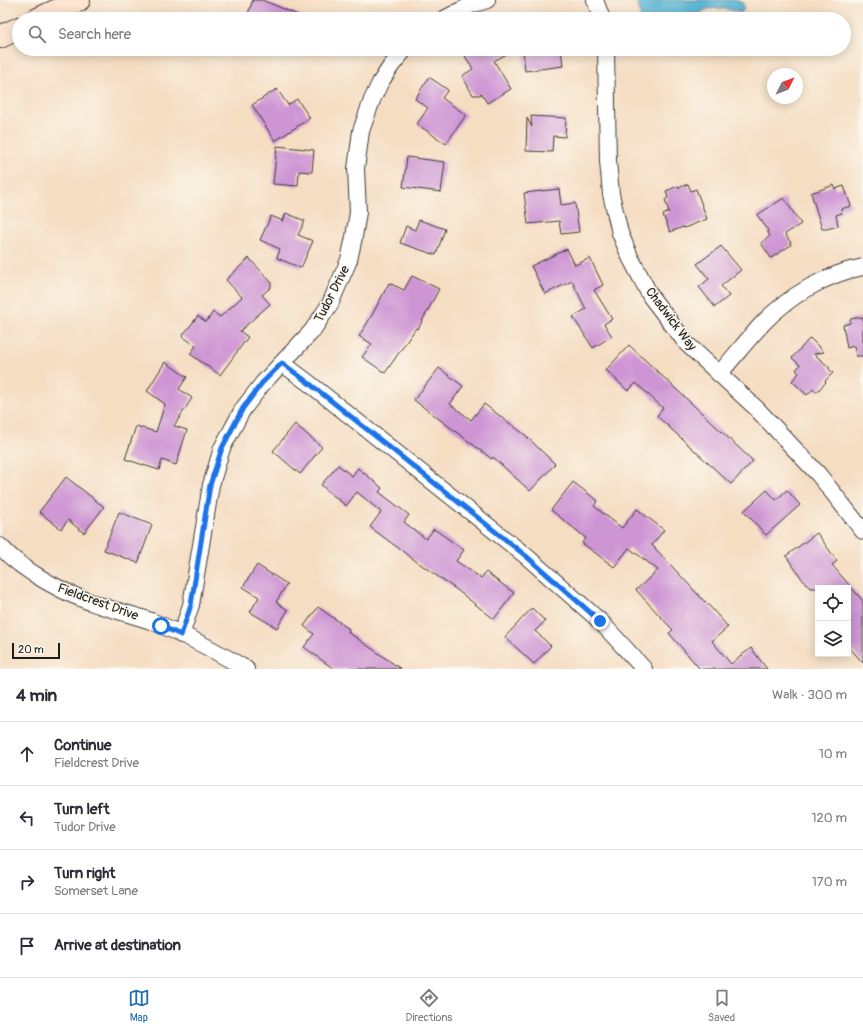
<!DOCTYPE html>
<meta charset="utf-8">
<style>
:root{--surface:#fff;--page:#f7f7f7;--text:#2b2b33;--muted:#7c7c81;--line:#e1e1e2;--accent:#1f6fb2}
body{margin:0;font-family:Pangolin,sans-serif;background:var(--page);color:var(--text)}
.controls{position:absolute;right:12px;bottom:12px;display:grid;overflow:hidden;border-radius:0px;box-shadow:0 2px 10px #0003}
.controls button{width:36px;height:36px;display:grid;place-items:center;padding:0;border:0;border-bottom:1px solid var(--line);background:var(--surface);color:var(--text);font:20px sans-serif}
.compass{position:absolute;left:767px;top:68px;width:36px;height:36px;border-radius:50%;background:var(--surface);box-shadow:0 2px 10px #0003;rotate:48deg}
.scale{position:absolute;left:12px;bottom:10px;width:48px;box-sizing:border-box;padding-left:4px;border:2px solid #1c1c1c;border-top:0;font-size:11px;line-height:14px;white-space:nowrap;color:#1c1c1c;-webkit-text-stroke:3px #fbf7ec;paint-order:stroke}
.stop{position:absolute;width:12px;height:12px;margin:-9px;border:3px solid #1a73e8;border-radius:50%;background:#fff}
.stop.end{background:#1a73e8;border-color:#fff;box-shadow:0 1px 4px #0008}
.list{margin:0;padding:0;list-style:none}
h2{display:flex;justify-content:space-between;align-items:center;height:52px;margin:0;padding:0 16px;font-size:17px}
h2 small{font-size:13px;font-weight:400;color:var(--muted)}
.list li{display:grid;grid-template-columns:26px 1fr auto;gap:12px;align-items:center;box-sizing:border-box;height:64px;padding:0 16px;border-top:1px solid var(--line)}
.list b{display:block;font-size:15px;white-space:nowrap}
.list p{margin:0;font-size:13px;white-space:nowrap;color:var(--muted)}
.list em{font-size:13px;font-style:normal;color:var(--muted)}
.icon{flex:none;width:22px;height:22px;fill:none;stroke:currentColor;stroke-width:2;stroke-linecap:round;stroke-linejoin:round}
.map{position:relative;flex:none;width:863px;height:669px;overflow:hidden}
.search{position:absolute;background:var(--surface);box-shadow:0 2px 10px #0003;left:12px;right:12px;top:12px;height:44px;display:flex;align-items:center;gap:10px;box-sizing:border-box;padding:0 14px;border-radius:22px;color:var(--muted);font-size:15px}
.sheet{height:308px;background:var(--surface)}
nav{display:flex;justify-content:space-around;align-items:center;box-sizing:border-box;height:56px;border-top:1px solid var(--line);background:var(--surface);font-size:11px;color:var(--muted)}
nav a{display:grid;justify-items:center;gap:2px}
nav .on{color:var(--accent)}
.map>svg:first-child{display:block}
.water{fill:#56b3d4;stroke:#396878}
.building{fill:#ce95d4}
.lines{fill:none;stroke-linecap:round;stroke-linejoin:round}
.minor-casing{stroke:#3d3935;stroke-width:18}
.secondary-casing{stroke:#3d3935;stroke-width:24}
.minor{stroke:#fff;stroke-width:16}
.secondary{stroke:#fde4d1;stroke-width:22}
.route{stroke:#1a73e8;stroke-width:5}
.labels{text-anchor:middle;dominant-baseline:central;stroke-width:3;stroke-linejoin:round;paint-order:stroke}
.street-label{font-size:13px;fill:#1c1c1c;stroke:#fbf7ec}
</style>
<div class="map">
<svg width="863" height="669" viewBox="0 0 863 669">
<rect width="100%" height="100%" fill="#fbf7ec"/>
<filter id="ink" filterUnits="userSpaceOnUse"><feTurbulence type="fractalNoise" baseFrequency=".025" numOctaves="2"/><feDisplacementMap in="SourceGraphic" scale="8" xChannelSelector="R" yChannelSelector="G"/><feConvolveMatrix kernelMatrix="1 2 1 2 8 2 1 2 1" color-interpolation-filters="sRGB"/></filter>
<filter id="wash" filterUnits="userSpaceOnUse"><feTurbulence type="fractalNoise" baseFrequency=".012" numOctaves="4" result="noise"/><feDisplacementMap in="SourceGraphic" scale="16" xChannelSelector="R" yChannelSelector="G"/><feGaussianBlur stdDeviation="0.9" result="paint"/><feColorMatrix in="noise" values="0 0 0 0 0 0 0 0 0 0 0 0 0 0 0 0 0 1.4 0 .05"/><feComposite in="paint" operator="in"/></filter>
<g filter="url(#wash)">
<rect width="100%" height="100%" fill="#f5ddc2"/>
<path class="water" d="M 638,0 L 732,0 C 739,1 748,2 742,12 C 738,13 737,12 733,11 C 728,9 724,9 720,9 C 707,7 703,10 694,19 L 641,19 L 638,6 Z"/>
<g id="blocks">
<path class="building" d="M 253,0 L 262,0 L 308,19 L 246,19 Z
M 476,49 L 516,49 L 494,61 L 511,89 L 487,103 L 481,93 L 480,95 L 473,95 L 462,76 L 473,69 L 465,56 Z
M 523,49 L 561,49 L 563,66 L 525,71 Z
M 429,77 L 448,90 L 442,98 L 466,115 L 446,144 L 417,124 L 428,108 L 415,99 Z
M 277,89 L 288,105 L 297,99 L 310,118 L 275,141 L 252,105 Z
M 531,116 L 566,118 L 565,137 L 553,136 L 552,152 L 526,151 L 527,118 L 532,127 Z
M 277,146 L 314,150 L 312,172 L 299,171 L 298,186 L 273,184 Z
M 407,157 L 445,162 L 441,192 L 403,187 Z
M 688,184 L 691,191 L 696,189 L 707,219 L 684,228 L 683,227 L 670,232 L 663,215 L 669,212 L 665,200 L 668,198 L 666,191 L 678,186 L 678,188 Z
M 834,185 L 835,189 L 844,186 L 851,206 L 841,209 L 842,213 L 836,215 L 838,226 L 827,229 L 822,229 L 811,193 Z
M 559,189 L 561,205 L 575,203 L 579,232 L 561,234 L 559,221 L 528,224 L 524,193 Z
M 784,198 L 801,224 L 785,234 L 791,243 L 790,243 L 791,245 L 771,258 L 761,243 L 770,236 L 767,231 L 768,230 L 757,215 Z
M 286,213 L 305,221 L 298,235 L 313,241 L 301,268 L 277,258 L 280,249 L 260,240 L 271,216 L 283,221 Z
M 419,220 L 445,229 L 436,255 L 400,243 L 406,226 L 415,230 Z
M 721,246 L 741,270 L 721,286 L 729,296 L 715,307 L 699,287 L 709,279 L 697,264 Z
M 567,249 L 575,265 L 590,258 L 603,285 L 594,290 L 612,319 L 604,324 L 612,336 L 593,348 L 573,317 L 586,309 L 572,281 L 545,294 L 531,266 Z
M 249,258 L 271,282 L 271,287 L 262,295 L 270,304 L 240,331 L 248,337 L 220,375 L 190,354 L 196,346 L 182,336 L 198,316 L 206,322 L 213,312 L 220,317 L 242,297 L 226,280 Z
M 412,276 L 439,289 L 418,329 L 416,328 L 385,373 L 362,357 L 372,344 L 359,336 L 371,317 L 389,283 L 404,290 Z
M 863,317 L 863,356 L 856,356 L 854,346 L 847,348 L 843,325 L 850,323 L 850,319 Z
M 810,338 L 824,352 L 814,354 L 829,367 L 829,369 L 833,373 L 825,381 L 826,382 L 817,392 L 813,389 L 807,395 L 792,381 L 799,373 L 796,370 L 800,365 L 792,358 Z
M 629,345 L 753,461 L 731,484 L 657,416 L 663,408 L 636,383 L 628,391 L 606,370 Z
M 165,362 L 187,377 L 179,389 L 192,398 L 174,426 L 187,430 L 176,465 L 162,460 L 159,470 L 125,459 L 136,426 L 156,432 L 165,404 L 147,391 Z
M 439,368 L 463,386 L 450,404 L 471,420 L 484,404 L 524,434 L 555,464 L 530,491 L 493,457 L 492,459 L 414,400 Z
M 295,424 L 322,447 L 300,474 L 273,451 Z
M 338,465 L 352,476 L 358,468 L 382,488 L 379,492 L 409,515 L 404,522 L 426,539 L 434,529 L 464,550 L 456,561 L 481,578 L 486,572 L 514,593 L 494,619 L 457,590 L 413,559 L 370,527 L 381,512 L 357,492 L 346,506 L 321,485 Z
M 66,477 L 104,507 L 84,533 L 68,520 L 61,529 L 39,512 Z
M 573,482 L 598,501 L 594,506 L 622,528 L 637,509 L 664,530 L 652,545 L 705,602 L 705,601 L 728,627 L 712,641 L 731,664 L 751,648 L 767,669 L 700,669 L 669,633 L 673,630 L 636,590 L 658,570 L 629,548 L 614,567 L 582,543 L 586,538 L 551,510 Z
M 767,490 L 776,500 L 787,490 L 800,505 L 766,535 L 744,511 Z
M 119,512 L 152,525 L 138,563 L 104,550 Z
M 817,533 L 837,561 L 832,565 L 863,601 L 863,663 L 848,646 L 848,588 L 810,588 L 806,583 L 805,583 L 786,556 Z
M 257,565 L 287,584 L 276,602 L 288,610 L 277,628 L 250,612 L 259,597 L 243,587 Z
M 318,607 L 349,629 L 348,632 L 401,669 L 334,669 L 304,647 L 314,634 L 304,626 Z
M 532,608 L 545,621 L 535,631 L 551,646 L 534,664 L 505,637 Z"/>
</g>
</g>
<g filter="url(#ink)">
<use href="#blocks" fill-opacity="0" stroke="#3d3935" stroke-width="1"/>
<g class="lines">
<g class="minor-casing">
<path id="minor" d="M 595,0 L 602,19
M 444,19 L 471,5 L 487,0
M 606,49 L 608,161 L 611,194 L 620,233 L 630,257 L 651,297 L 687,344 L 756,408 L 819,475 L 863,531
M 282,363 L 310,384 L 526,556 L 600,621 L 644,669
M 719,374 C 734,357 748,339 763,323 C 789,296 826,274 863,267
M 0,546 C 22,571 67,595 99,605 C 116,611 134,615 151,621 C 184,634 216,651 246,669
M 181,635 L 191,605 L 211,485 L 222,448 L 243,409 L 263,383 L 312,331 L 330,304 L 349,260 L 354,237 L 358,212 L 356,169 L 361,131 L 372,100 L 380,83 L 391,66 L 405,49"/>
</g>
<g class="secondary-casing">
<path id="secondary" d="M 38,19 L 79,0
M 0,37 L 19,28"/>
</g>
<use href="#minor" class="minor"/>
<use href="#secondary" class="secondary"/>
</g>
</g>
<g class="lines" filter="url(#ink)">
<path class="route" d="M 161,626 L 181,635 L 191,605 L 210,485 L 222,448 L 243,408 L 262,383 L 282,363 L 310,384 L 526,556 L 600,621"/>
</g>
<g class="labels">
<g class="street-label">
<text transform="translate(332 294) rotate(-63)">Tudor Drive</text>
<text transform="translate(671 319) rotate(53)">Chadwick Way</text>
<text transform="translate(98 602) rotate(20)">Fieldcrest Drive</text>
</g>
</g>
</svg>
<div class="controls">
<button><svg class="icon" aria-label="locate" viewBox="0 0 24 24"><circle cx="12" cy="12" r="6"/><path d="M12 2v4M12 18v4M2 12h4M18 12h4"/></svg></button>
<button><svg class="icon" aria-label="layers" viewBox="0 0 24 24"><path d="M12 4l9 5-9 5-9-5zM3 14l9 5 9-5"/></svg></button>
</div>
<svg class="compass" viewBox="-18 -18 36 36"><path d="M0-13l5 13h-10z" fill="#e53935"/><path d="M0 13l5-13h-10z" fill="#7c7c81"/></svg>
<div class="scale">20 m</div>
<div class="stop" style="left:161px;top:626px"></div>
<div class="stop end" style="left:600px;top:621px"></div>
<div class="search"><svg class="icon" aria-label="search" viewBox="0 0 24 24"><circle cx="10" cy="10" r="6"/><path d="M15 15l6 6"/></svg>Search here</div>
</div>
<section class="sheet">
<h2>4 min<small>Walk · 300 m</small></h2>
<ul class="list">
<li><svg class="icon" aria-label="ahead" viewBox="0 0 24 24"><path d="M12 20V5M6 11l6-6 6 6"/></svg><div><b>Continue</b><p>Fieldcrest Drive</p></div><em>10 m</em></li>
<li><svg class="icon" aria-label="left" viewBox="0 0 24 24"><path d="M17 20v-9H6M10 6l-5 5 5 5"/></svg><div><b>Turn left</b><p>Tudor Drive</p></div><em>120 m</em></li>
<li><svg class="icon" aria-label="right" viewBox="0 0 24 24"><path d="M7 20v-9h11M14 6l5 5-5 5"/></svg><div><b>Turn right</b><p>Somerset Lane</p></div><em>170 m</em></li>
<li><svg class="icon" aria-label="arrive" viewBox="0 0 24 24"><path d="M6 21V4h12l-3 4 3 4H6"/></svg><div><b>Arrive at destination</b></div></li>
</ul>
</section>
<nav>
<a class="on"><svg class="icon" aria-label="map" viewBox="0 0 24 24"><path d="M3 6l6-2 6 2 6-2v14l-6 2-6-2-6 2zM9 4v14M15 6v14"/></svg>Map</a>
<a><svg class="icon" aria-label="directions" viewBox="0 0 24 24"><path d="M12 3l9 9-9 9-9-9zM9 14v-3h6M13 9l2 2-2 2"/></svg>Directions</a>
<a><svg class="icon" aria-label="saved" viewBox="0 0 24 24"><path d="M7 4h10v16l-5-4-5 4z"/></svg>Saved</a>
</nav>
